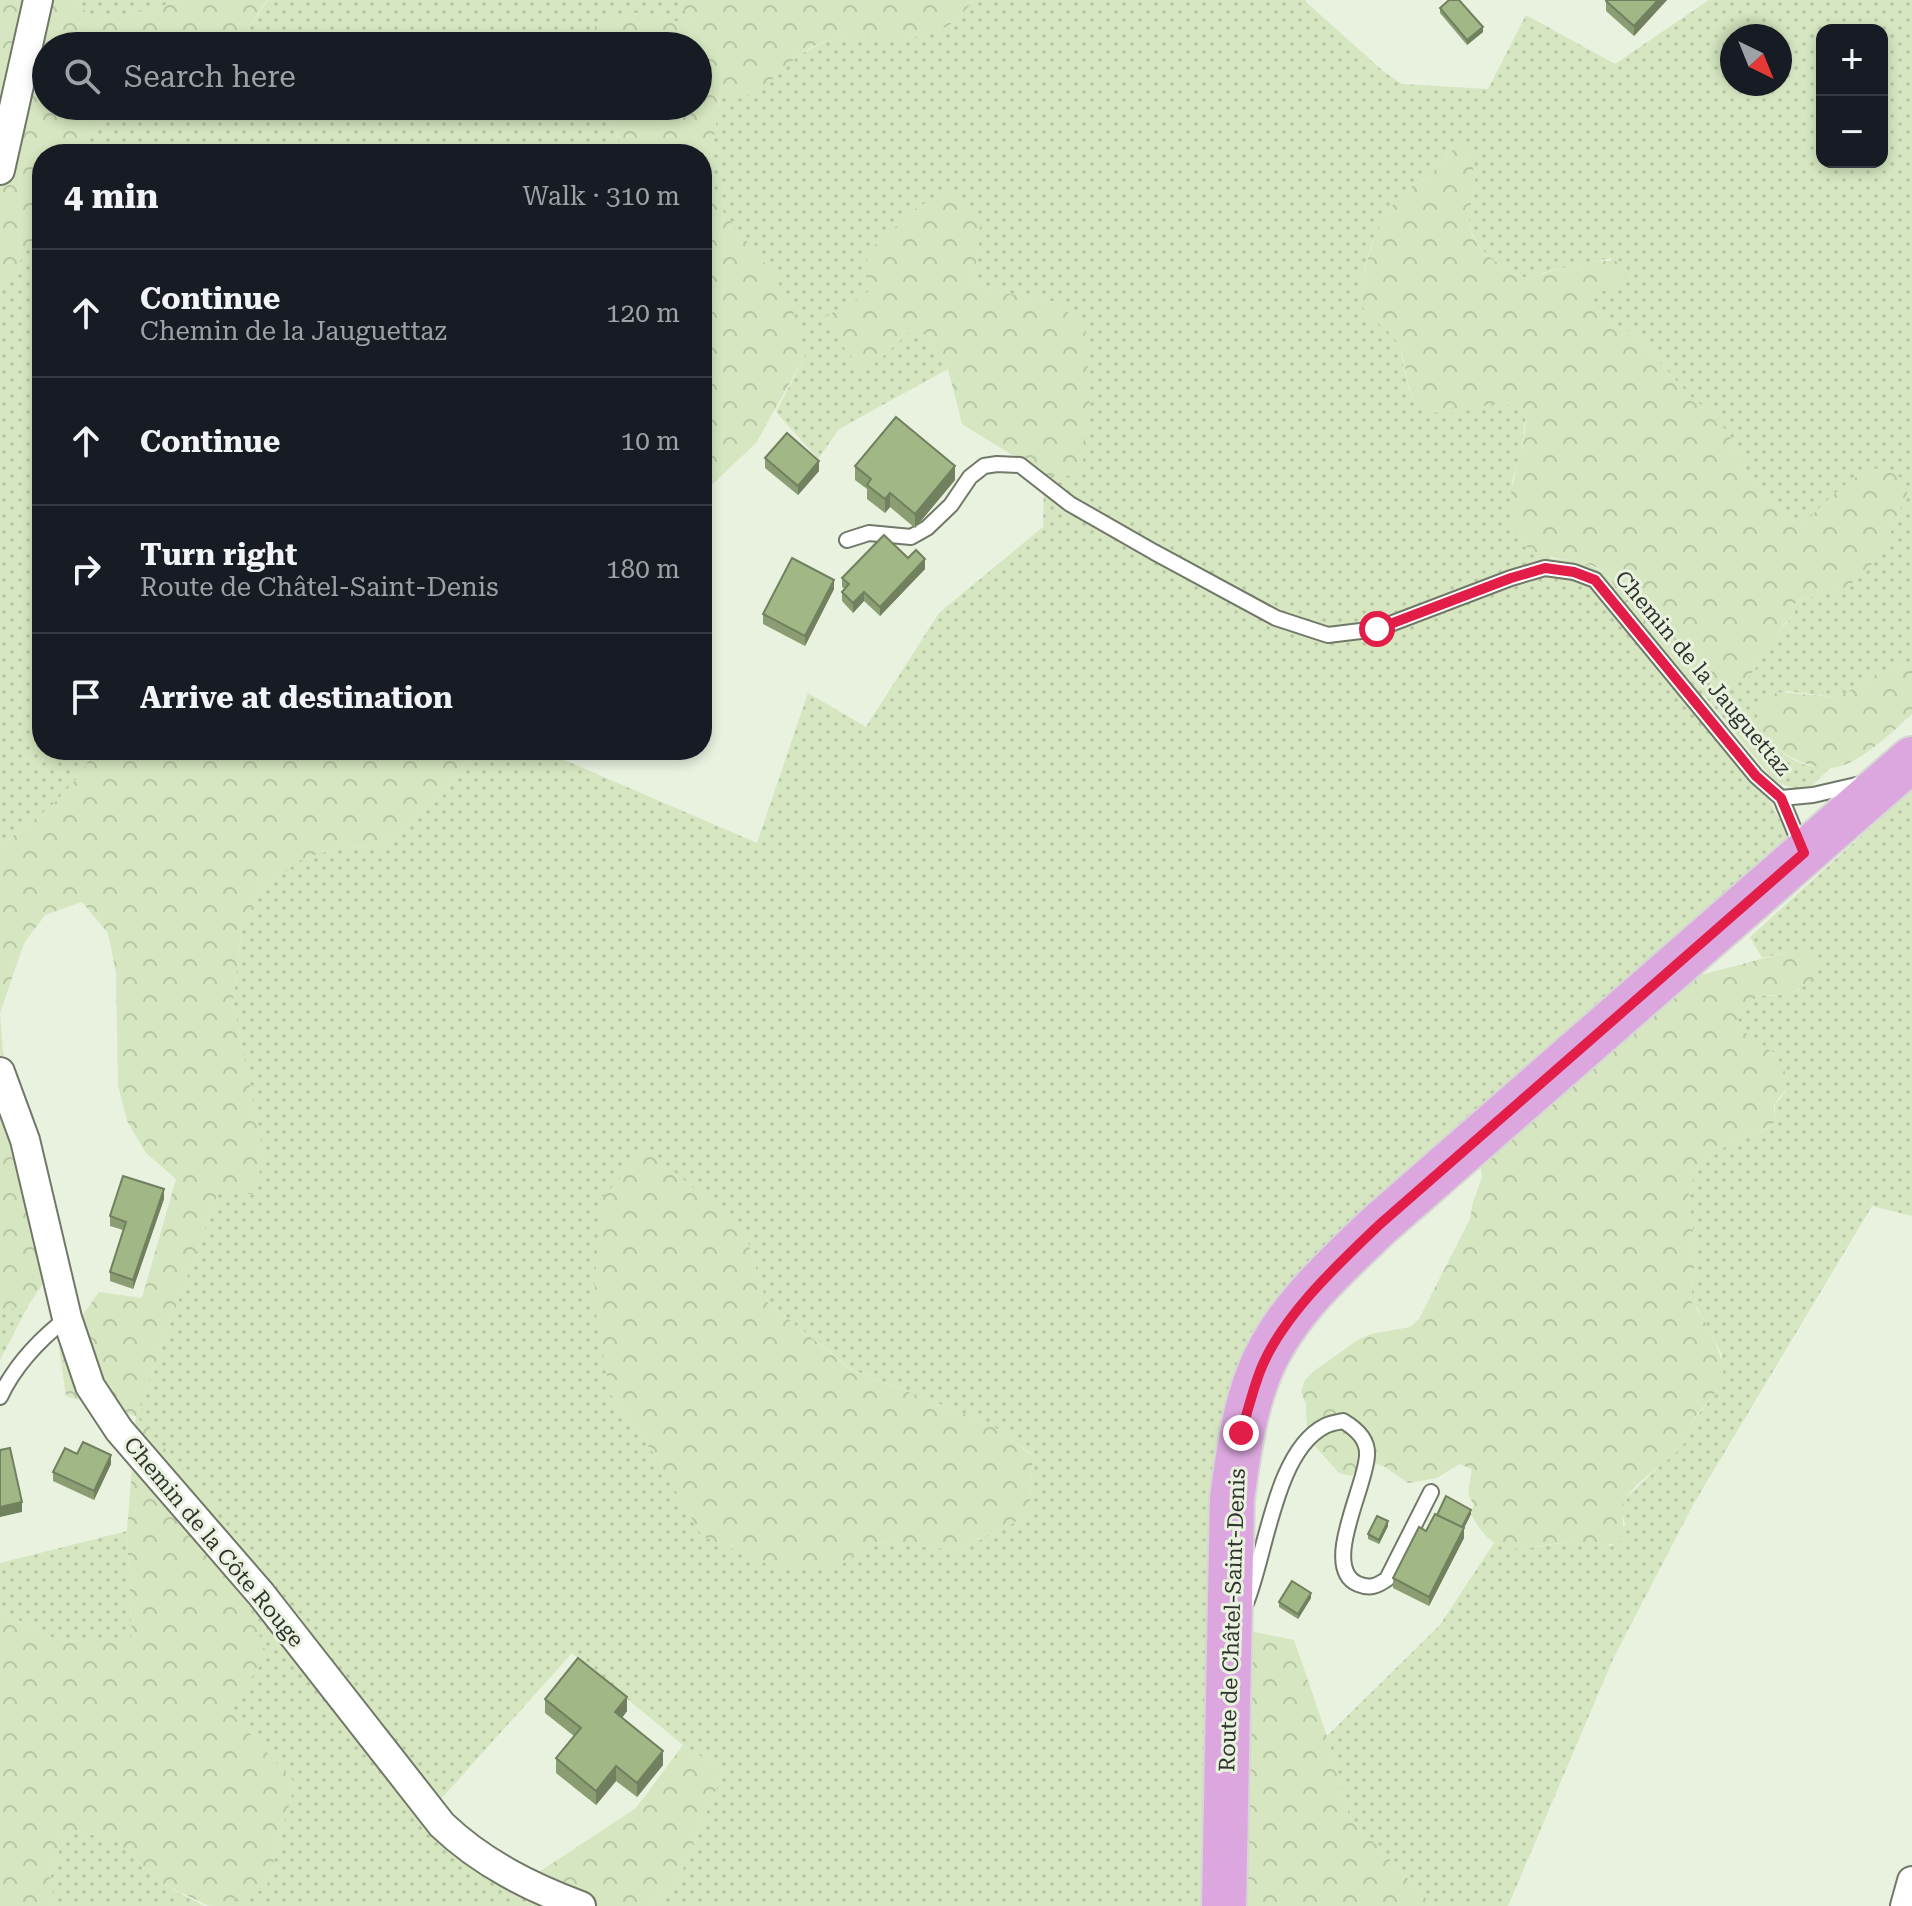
<!DOCTYPE html>
<meta charset="utf-8">
<style>
:root{--surface:#171b24;--page:#242831;--text:#f1f3f6;--muted:#9ea1a6;--line:#363941}
body{margin:0;font-family:"Roboto Serif",serif;background:var(--page);color:var(--text)}
.controls{position:absolute;right:24px;top:24px;display:grid;overflow:hidden;border-radius:16px;box-shadow:0 4px 12px #0003}
.controls button{width:72px;height:72px;display:grid;place-items:center;padding:0;border:0;border-bottom:2px solid var(--line);background:var(--surface);color:var(--text);font:40px sans-serif}
.compass{position:absolute;left:1720px;top:24px;width:72px;height:72px;border-radius:50%;background:var(--surface);box-shadow:0 4px 12px #0003;rotate:137deg}
.stop{position:absolute;width:24px;height:24px;margin:-18px;border:6px solid #e11d48;border-radius:50%;background:#fff}
.stop.end{background:#e11d48;border-color:#fff;box-shadow:0 2px 8px #0008}
.list{margin:0;padding:0;list-style:none}
h2{display:flex;justify-content:space-between;align-items:center;height:104px;margin:0;padding:0 32px;font-size:34px}
h2 small{font-size:26px;font-weight:400;color:var(--muted)}
.list li{display:grid;grid-template-columns:52px 1fr auto;gap:24px;align-items:center;box-sizing:border-box;height:128px;padding:0 32px;border-top:2px solid var(--line)}
.list b{display:block;font-size:30px;white-space:nowrap}
.list p{margin:0;font-size:26px;white-space:nowrap;color:var(--muted)}
.list em{font-size:26px;font-style:normal;color:var(--muted)}
.icon{flex:none;width:44px;height:44px;fill:none;stroke:currentColor;stroke-width:2;stroke-linecap:round;stroke-linejoin:round}
.map{position:relative;flex:none;width:1912px;height:1906px;overflow:hidden}
.search{position:absolute;background:var(--surface);box-shadow:0 4px 12px #0003;left:32px;top:32px;width:680px;height:88px;display:flex;align-items:center;gap:20px;box-sizing:border-box;padding:0 28px;border-radius:44px;color:var(--muted);font-size:30px}
.panel{position:absolute;background:var(--surface);box-shadow:0 4px 12px #0003;left:32px;top:144px;width:680px;height:616px;border-radius:32px}
.map>svg:first-child{display:block}
.grass{fill:url(#grass-dots);fill-rule:evenodd}
.forest{fill:url(#forest-crowns)}
.lines{fill:none;stroke-linecap:round;stroke-linejoin:round}
.service-casing{stroke:#717868;stroke-width:18}
.minor-casing{stroke:#717868;stroke-width:32}
.primary-casing{stroke:#d6d6d5;stroke-width:48}
.service{stroke:#fff;stroke-width:14}
.minor{stroke:#fff;stroke-width:28}
.primary{stroke:#dba7de;stroke-width:44}
.wall{fill:#8a9d73}
.shaded-wall{fill:#71805e}
.building{fill:#a1b786;stroke:#71805e;stroke-width:2}
.route{stroke:#e11d48;stroke-width:10}
.labels{text-anchor:middle;dominant-baseline:central;stroke-width:6;stroke-linejoin:round;paint-order:stroke}
.street-label{font-size:22px;fill:#30332d;stroke:#e9f1df}
</style>
<div class="map">
<svg width="1912" height="1906" viewBox="0 0 1912 1906">
<defs>
<pattern id="grass-dots" width="8" height="8" patternUnits="userSpaceOnUse" patternTransform="scale(2)"><rect width="8" height="8" fill="#d5e6c0"/><path d="M2 2h.1M6 6h.1" fill="none" stroke="#b7c6a5" stroke-width="1.8" stroke-linecap="round"/></pattern>
<pattern id="forest-crowns" width="20" height="18" patternUnits="userSpaceOnUse" patternTransform="scale(2)"><rect width="20" height="18" fill="#d5e6c0"/><path d="M2 6a3 3 0 1 1 6 0M12 15a3 3 0 1 1 6 0" fill="none" stroke="#b7c6a5"/></pattern>
</defs>
<rect width="100%" height="100%" fill="#e9f1df"/>
<path class="grass" d="M 78,0 L 184,0 L 124,16 L 88,16 Z
M 268,0 L 679,0 L 694,30 L 662,15 L 595,25 L 592,46 L 227,46 L 245,34 Z
M 973,0 L 1306,0 L 1306,2 L 1383,71 L 1402,84 L 1488,89 L 1526,15 L 1615,64 L 1709,0 L 1912,0 L 1912,661 L 1879,672 L 1859,686 L 1836,697 L 1786,691 L 1757,713 C 1762,739 1784,760 1810,766 C 1817,767 1824,767 1830,768 L 1806,792 L 1775,782 L 1704,695 L 1689,701 L 1768,798 L 1791,841 L 1328,1250 L 1250,1334 L 1213,1487 L 1206,1906 L 649,1906 L 676,1885 L 724,1771 L 683,1745 L 572,1653 L 440,1800 L 468,1841 L 536,1874 L 531,1906 L 209,1906 L 266,1888 L 295,1783 L 227,1711 L 136,1416 L 218,1193 L 264,1158 L 233,1001 L 242,927 L 260,890 L 301,859 L 342,847 L 380,846 L 411,825 L 443,795 L 463,766 L 480,750 L 541,750 L 757,843 L 808,693 L 866,727 L 939,613 L 1043,527 L 1044,475 L 1081,475 L 1055,302 L 999,292 L 973,279 L 979,249 L 918,324 L 948,369 L 839,429 L 818,459 L 776,412 L 805,356 L 743,237 L 720,208 L 709,172 L 720,97 C 741,86 766,78 786,65 C 801,55 811,46 828,41 C 883,26 933,60 973,0 ZM 1822,30 L 1882,30 L 1882,162 L 1822,162 ZM 1732,36 L 1780,36 L 1780,84 L 1732,84 ZM 1469,151 C 1471,162 1475,176 1475,188 C 1475,196 1470,204 1469,213 C 1467,249 1500,266 1527,279 L 1552,270 L 1612,258 L 1583,302 L 1614,325 L 1626,329 L 1638,338 L 1690,396 L 1728,433 L 1751,479 L 1778,510 L 1791,520 L 1803,523 L 1814,515 L 1903,502 C 1894,530 1867,580 1838,590 C 1821,596 1807,595 1791,606 L 1795,613 L 1770,642 L 1757,666 L 1709,683 L 1628,623 L 1621,596 L 1605,573 L 1579,560 L 1552,559 L 1523,544 L 1516,532 L 1512,481 L 1520,456 L 1526,416 L 1516,407 L 1504,403 L 1413,398 L 1408,387 L 1400,347 L 1394,335 L 1372,318 L 1361,281 L 1372,243 L 1391,207 L 1410,187 L 1432,174 L 1448,155 ZM 744,1230 L 766,1301 L 851,1369 L 990,1424 L 1033,1455 L 1029,1515 L 960,1550 L 869,1542 L 841,1565 L 656,1457 L 610,1393 Z
M 123,106 L 610,106 L 617,135 L 626,154 L 76,154 L 93,134 Z
M 42,218 L 42,750 L 94,750 C 77,789 35,822 0,845 L 0,295 C 13,269 31,245 42,218 Z
M 1912,790 L 1912,1216 L 1872,1206 L 1694,1503 L 1613,1659 L 1508,1906 L 1433,1906 L 1349,1816 L 1327,1736 L 1440,1625 L 1494,1543 C 1521,1555 1546,1543 1574,1542 C 1587,1541 1599,1544 1612,1546 L 1625,1525 L 1622,1511 L 1627,1497 L 1686,1441 L 1691,1424 L 1717,1390 L 1722,1355 L 1698,1309 L 1690,1300 C 1695,1277 1695,1254 1693,1231 C 1692,1213 1683,1196 1694,1177 C 1699,1167 1712,1157 1720,1150 C 1737,1136 1759,1138 1775,1123 L 1775,1105 L 1785,1092 L 1774,1053 L 1737,1028 L 1738,1015 L 1759,995 L 1773,996 L 1800,990 L 1788,952 L 1762,958 L 1750,937 Z
M 29,1304 L 0,1360 L 0,1312 Z
M 127,1531 L 132,1643 L 57,1640 L 0,1611 L 0,1563 Z
M 66,1829 L 116,1840 L 161,1883 L 204,1906 L 55,1906 L 50,1878 Z"/>
<path class="forest" d="M 0,0 L 78,0 L 88,16 L 124,16 L 184,0 L 267,0 L 245,34 L 227,46 L 46,46 L 46,106 L 123,106 L 93,134 L 76,154 L 42,154 C 42,174 45,197 42,217 C 39,236 10,275 0,295 Z
M 679,0 L 973,0 C 935,57 886,30 831,40 C 791,48 774,91 738,99 C 733,101 725,98 720,97 L 709,172 L 720,208 L 773,274 L 792,306 L 805,356 L 756,443 L 702,494 L 702,154 L 626,154 L 617,135 L 610,106 L 698,106 L 698,46 L 592,46 L 595,25 L 626,12 L 662,15 L 693,29 Z
M 1458,145 L 1469,150 C 1471,162 1476,176 1475,188 C 1474,196 1470,204 1469,213 C 1466,249 1500,266 1527,279 C 1553,270 1601,255 1626,263 L 1627,276 L 1604,291 L 1591,292 L 1584,302 L 1614,325 L 1626,329 L 1638,338 L 1690,396 L 1712,413 L 1728,433 L 1751,479 L 1778,510 L 1791,520 L 1803,523 C 1829,502 1883,433 1908,491 C 1893,525 1880,569 1844,588 C 1827,596 1808,594 1792,605 L 1795,613 C 1773,633 1766,657 1748,678 C 1735,679 1718,684 1706,683 C 1683,679 1643,643 1630,624 C 1618,607 1622,587 1602,571 C 1574,550 1530,570 1515,529 C 1501,490 1526,455 1526,416 C 1494,386 1470,422 1434,412 C 1403,403 1409,374 1401,351 C 1393,326 1369,323 1362,305 C 1358,294 1361,281 1365,269 C 1373,239 1383,210 1408,189 C 1416,183 1426,179 1433,172 C 1442,164 1449,153 1458,145 Z
M 946,192 L 980,221 L 979,249 L 973,279 L 999,292 L 1055,302 L 1085,326 L 1090,400 L 1081,476 L 1044,475 L 962,424 L 948,369 L 918,325 L 864,373 L 822,319 L 868,292 L 867,252 L 918,207 Z
M 1912,661 L 1912,714 C 1893,731 1857,767 1830,768 C 1793,769 1723,722 1777,692 L 1836,697 L 1859,686 L 1879,672 Z
M 94,750 L 480,750 L 463,766 L 443,795 L 411,825 L 380,846 L 342,847 L 302,859 L 260,890 L 242,927 L 233,1001 L 264,1158 L 253,1194 L 218,1193 L 136,1416 L 213,1503 L 267,1656 L 228,1710 L 295,1783 L 266,1889 L 209,1906 L 161,1883 L 116,1840 L 66,1829 L 50,1878 L 55,1906 L 0,1906 L 0,1611 L 57,1640 L 132,1642 L 127,1531 L 136,1416 L 66,1396 L 59,1348 L 99,1292 L 142,1298 L 176,1179 L 146,1153 L 127,1121 L 118,1085 L 116,972 L 108,933 L 82,902 L 45,915 L 24,943 L 0,1013 L 3,1052 L 9,1092 L 51,1272 L 29,1304 L 0,1312 L 0,845 C 35,822 76,789 94,750 Z
M 1788,952 L 1802,952 L 1812,959 L 1817,971 C 1806,993 1782,997 1759,995 L 1738,1015 L 1737,1028 C 1758,1041 1792,1059 1785,1088 C 1784,1095 1778,1097 1775,1104 C 1773,1109 1775,1117 1775,1122 C 1760,1138 1737,1136 1721,1150 C 1712,1157 1699,1167 1694,1177 C 1683,1195 1692,1212 1693,1231 C 1695,1254 1695,1277 1690,1300 C 1702,1314 1732,1366 1721,1384 C 1713,1398 1699,1409 1691,1424 C 1689,1429 1689,1436 1686,1441 C 1671,1463 1641,1475 1627,1497 C 1619,1510 1625,1525 1623,1540 C 1605,1550 1594,1541 1574,1542 C 1527,1543 1499,1568 1471,1514 L 1474,1505 L 1468,1494 L 1472,1469 L 1459,1464 L 1437,1478 L 1408,1483 L 1385,1467 L 1373,1462 L 1361,1467 L 1351,1476 L 1339,1473 L 1312,1443 L 1307,1431 L 1306,1404 L 1301,1392 L 1305,1380 L 1314,1371 L 1358,1340 L 1371,1334 L 1410,1327 L 1419,1319 L 1470,1219 L 1473,1202 L 1482,1178 L 1479,1153 L 1697,976 Z
M 647,1149 L 744,1230 L 766,1301 L 850,1369 L 990,1424 L 1033,1456 L 1029,1515 L 960,1550 L 870,1542 L 841,1565 L 781,1570 L 702,1536 L 656,1457 L 610,1393 L 594,1302 L 600,1200 Z
M 1249,1631 L 1294,1640 L 1327,1736 L 1349,1816 L 1433,1906 L 1246,1906 Z
M 683,1745 L 724,1771 L 676,1885 L 649,1906 L 531,1906 L 536,1874 L 636,1808 Z"/>
<g class="lines">
<g class="service-casing">
<path id="service" d="M 847,540 L 869,533 L 911,537 L 927,528 L 951,505 L 970,477 L 984,466 L 997,464 L 1020,465 L 1070,504 L 1154,552 L 1276,618 L 1328,635 L 1377,629 L 1511,578 L 1545,568 L 1574,572 L 1595,580 L 1756,776 L 1781,798 L 1813,795 L 1865,783
M 1781,798 L 1802,849
M 0,1397 C 15,1365 40,1339 67,1318
M 1246,1603 C 1266,1555 1275,1451 1325,1426 C 1330,1423 1338,1422 1343,1421 C 1355,1428 1368,1439 1367,1455 C 1367,1484 1320,1568 1358,1584 C 1370,1589 1377,1586 1387,1579 L 1431,1492"/>
</g>
<g class="minor-casing">
<path id="minor" d="M 0,170 L 38,0
M 0,1072 L 25,1140 L 67,1318 L 90,1386 L 119,1430 L 261,1594 L 442,1825 C 482,1863 530,1887 581,1906
M 1905,1906 L 1912,1881"/>
</g>
<g class="primary-casing">
<path id="primary" d="M 1224,1906 L 1232,1499 C 1238,1456 1243,1413 1259,1373 C 1282,1314 1335,1267 1379,1225 L 1912,759"/>
</g>
<use href="#service" class="service"/>
<use href="#minor" class="minor"/>
<use href="#primary" class="primary"/>
</g>
<path class="wall" d="M 1667,0 L 1634,36 L 1606,11 L 1606,1 Z
M 1440,8 L 1483,32 L 1467,45 L 1440,13 Z
M 765,458 L 819,471 L 798,495 L 765,468 Z
M 855,466 L 955,480 L 915,528 L 890,507 L 885,513 L 867,499 L 867,489 L 855,480 Z
M 908,558 L 925,569 L 880,616 L 864,601 L 853,613 L 842,601 L 842,592 L 845,589 L 842,587 L 842,578 Z
M 834,589 L 805,646 L 763,624 L 763,614 Z
M 164,1199 L 133,1289 L 110,1281 L 110,1272 L 123,1230 L 110,1226 L 110,1216 Z
M 77,1454 L 111,1464 L 94,1500 L 53,1481 L 53,1472 Z
M 1471,1514 L 1464,1528 L 1464,1538 L 1429,1606 L 1393,1588 L 1393,1578 L 1437,1515 Z
M 1388,1526 L 1379,1544 L 1368,1539 L 1368,1534 Z
M 1311,1598 L 1298,1619 L 1279,1607 L 1279,1602 Z
M 545,1699 L 627,1711 L 622,1718 L 663,1765 L 637,1797 L 616,1781 L 596,1805 L 556,1773 L 556,1758 L 574,1736 L 545,1713 Z"/>
<path class="shaded-wall" d="M 1658,0 L 1667,0 L 1634,36 L 1634,26 Z
M 1483,27 L 1483,32 L 1467,45 L 1467,40 Z
M 819,461 L 819,471 L 798,495 L 798,486 Z
M 955,466 L 955,480 L 915,528 L 915,514 Z
M 890,493 L 890,507 L 885,513 L 885,499 Z
M 925,559 L 925,569 L 880,616 L 880,607 Z
M 834,580 L 834,589 L 805,646 L 805,636 Z
M 864,592 L 864,601 L 853,613 L 853,603 Z
M 164,1189 L 164,1199 L 133,1289 L 133,1280 Z
M 111,1455 L 111,1464 L 94,1500 L 94,1491 Z
M 22,1502 L 22,1512 L 0,1517 L 0,1507 Z
M 1471,1510 L 1471,1514 L 1460,1536 L 1460,1531 Z
M 1388,1521 L 1388,1526 L 1379,1544 L 1379,1540 Z
M 1464,1528 L 1464,1538 L 1429,1606 L 1429,1597 Z
M 1311,1593 L 1311,1598 L 1298,1619 L 1298,1614 Z
M 627,1697 L 627,1711 L 615,1727 L 615,1712 Z
M 663,1751 L 663,1765 L 637,1797 L 637,1783 Z
M 616,1766 L 616,1781 L 596,1805 L 596,1791 Z"/>
<path class="building" d="M 1449,0 L 1459,0 L 1483,27 L 1467,40 L 1440,8 Z
M 1607,0 L 1658,0 L 1634,26 L 1606,1 Z
M 896,417 L 955,466 L 915,514 L 890,493 L 885,499 L 867,485 L 871,479 L 855,466 Z
M 787,433 L 819,461 L 798,486 L 765,458 Z
M 884,535 L 908,558 L 916,550 L 925,559 L 880,607 L 864,592 L 853,603 L 842,592 L 849,584 L 842,578 Z
M 792,558 L 834,580 L 805,636 L 763,614 Z
M 123,1176 L 164,1189 L 133,1280 L 110,1272 L 126,1222 L 110,1216 Z
M 83,1442 L 111,1455 L 94,1491 L 53,1472 L 65,1448 L 77,1454 Z
M 10,1448 L 22,1502 L 0,1507 L 0,1450 Z
M 1446,1496 L 1471,1510 L 1462,1527 L 1437,1515 Z
M 1435,1514 L 1464,1528 L 1429,1597 L 1393,1578 L 1419,1527 L 1426,1531 Z
M 1377,1516 L 1388,1521 L 1379,1540 L 1368,1534 Z
M 1292,1581 L 1311,1593 L 1298,1614 L 1279,1602 Z
M 578,1658 L 627,1697 L 615,1712 L 663,1751 L 637,1783 L 616,1766 L 596,1791 L 556,1758 L 581,1728 L 545,1699 Z"/>
<g class="lines">
<path class="route" d="M 1241,1433 C 1247,1414 1252,1393 1259,1374 C 1279,1319 1337,1265 1379,1225 L 1804,853 L 1781,798 L 1756,776 L 1595,580 L 1574,572 L 1545,568 L 1511,578 L 1377,629"/>
</g>
<g class="labels">
<g class="street-label">
<text transform="translate(1703 673) rotate(50)">Chemin de la Jauguettaz</text>
<text transform="translate(214 1542) rotate(50)">Chemin de la Côte Rouge</text>
<text transform="translate(1232 1620) rotate(-88)">Route de Châtel-Saint-Denis</text>
</g>
</g>
</svg>
<div class="controls">
<button>+</button>
<button>−</button>
</div>
<svg class="compass" viewBox="-18 -18 36 36"><path d="M0-13l5 13h-10z" fill="#e53935"/><path d="M0 13l5-13h-10z" fill="#9ea1a6"/></svg>
<div class="stop" style="left:1377px;top:629px"></div>
<div class="stop end" style="left:1241px;top:1433px"></div>
<div class="search"><svg class="icon" aria-label="search" viewBox="0 0 24 24"><circle cx="10" cy="10" r="6"/><path d="M15 15l6 6"/></svg>Search here</div>
<section class="panel">
<h2>4 min<small>Walk · 310 m</small></h2>
<ul class="list">
<li><svg class="icon" aria-label="ahead" viewBox="0 0 24 24"><path d="M12 20V5M6 11l6-6 6 6"/></svg><div><b>Continue</b><p>Chemin de la Jauguettaz</p></div><em>120 m</em></li>
<li><svg class="icon" aria-label="ahead" viewBox="0 0 24 24"><path d="M12 20V5M6 11l6-6 6 6"/></svg><div><b>Continue</b></div><em>10 m</em></li>
<li><svg class="icon" aria-label="right" viewBox="0 0 24 24"><path d="M7 20v-9h11M14 6l5 5-5 5"/></svg><div><b>Turn right</b><p>Route de Châtel-Saint-Denis</p></div><em>180 m</em></li>
<li><svg class="icon" aria-label="arrive" viewBox="0 0 24 24"><path d="M6 21V4h12l-3 4 3 4H6"/></svg><div><b>Arrive at destination</b></div></li>
</ul>
</section>
</div>
